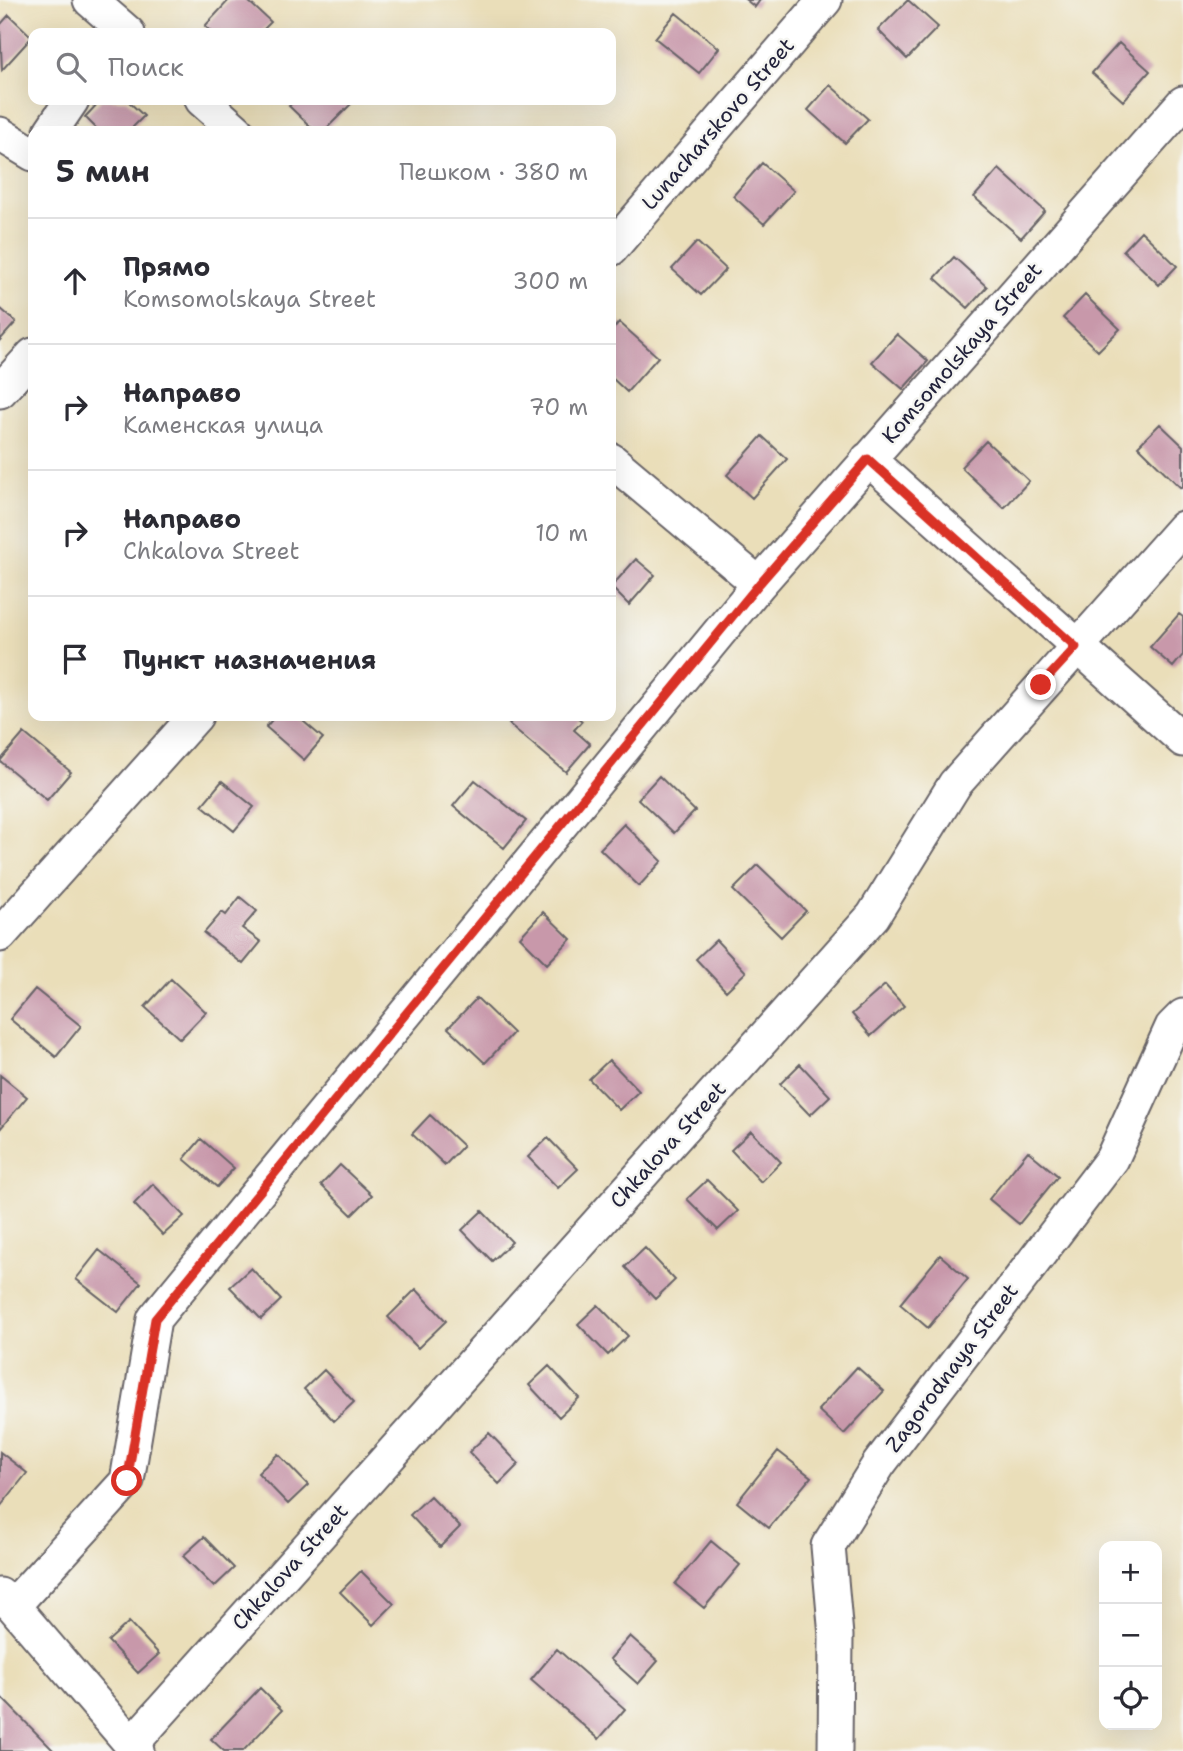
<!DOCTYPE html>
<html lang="ru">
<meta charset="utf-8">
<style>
:root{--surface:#fff;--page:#f2f2f3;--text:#2b2b33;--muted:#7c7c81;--line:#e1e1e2}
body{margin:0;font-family:"Shantell Sans",sans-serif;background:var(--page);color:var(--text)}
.controls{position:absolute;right:21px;bottom:21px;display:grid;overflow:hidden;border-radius:14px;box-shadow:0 7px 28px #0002}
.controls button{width:63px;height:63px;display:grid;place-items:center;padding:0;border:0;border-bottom:2px solid var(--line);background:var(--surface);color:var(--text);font:35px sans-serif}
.stop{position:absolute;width:21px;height:21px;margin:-16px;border:5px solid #d93025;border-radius:50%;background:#fff}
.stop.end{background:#d93025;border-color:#fff;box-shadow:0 2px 7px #0008}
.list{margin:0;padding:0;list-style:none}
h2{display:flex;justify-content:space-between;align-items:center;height:91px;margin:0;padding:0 28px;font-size:30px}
h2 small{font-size:23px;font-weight:400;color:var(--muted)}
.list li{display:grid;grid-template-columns:46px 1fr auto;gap:21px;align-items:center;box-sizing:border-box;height:126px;padding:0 28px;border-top:2px solid var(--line)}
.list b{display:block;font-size:26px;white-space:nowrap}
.list p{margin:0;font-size:23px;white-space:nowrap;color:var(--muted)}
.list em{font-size:23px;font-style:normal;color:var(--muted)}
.icon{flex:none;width:38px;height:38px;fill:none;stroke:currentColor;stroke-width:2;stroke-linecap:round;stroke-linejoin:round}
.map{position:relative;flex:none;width:1183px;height:1751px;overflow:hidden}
.search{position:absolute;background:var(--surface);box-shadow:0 7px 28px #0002;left:28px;top:28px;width:588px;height:77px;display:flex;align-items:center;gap:18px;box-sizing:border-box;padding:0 24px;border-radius:14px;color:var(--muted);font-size:26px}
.panel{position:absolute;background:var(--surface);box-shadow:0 7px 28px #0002;left:28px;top:126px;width:588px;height:595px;border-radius:14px}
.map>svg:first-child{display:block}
.building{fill:#c898aa}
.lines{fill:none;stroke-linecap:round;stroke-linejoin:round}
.minor-casing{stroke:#686467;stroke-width:37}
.minor{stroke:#fff;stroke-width:33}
.route{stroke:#d93025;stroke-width:9}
.labels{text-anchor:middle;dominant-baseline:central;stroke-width:5;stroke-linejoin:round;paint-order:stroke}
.street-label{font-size:21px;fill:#22223b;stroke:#f6f6f2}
</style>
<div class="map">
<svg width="1183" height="1751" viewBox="0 0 1183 1751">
<rect width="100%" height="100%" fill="#f6f6f2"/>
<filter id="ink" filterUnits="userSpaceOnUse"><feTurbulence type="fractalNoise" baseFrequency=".0143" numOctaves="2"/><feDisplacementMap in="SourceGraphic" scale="14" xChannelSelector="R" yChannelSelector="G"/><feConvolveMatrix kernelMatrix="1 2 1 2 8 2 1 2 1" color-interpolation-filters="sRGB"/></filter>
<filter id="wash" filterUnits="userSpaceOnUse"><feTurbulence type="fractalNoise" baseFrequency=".00686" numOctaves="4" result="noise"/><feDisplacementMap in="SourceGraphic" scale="28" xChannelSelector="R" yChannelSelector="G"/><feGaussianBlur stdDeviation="1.57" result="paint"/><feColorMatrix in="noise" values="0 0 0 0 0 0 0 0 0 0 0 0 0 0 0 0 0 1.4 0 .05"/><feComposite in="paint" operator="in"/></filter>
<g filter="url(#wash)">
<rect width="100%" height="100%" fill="#eadeb9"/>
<g id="blocks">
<path class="building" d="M 229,0 L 247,0 L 271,22 L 260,33 L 212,33 L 205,26 Z
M 746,0 L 760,0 L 755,7 Z
M 908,0 L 938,27 L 907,59 L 878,30 Z
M 676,13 L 719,48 L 699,73 L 655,38 Z
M 9,15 L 32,37 L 2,70 L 0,25 Z
M 1119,43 L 1150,71 L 1123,101 L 1092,73 Z
M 830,85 L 868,119 L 845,143 L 808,110 Z
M 101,100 L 127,100 L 144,116 L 129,131 L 99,131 L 85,117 Z
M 295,100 L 347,100 L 351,104 L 324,131 L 315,131 L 289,106 Z
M 762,163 L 794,191 L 764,224 L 733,196 Z
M 999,169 L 1045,211 L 1021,238 L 974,197 Z
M 1141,231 L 1177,266 L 1159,285 L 1123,250 Z
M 697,242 L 726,269 L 701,295 L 672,269 Z
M 954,257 L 987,287 L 968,308 L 935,278 Z
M 1085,295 L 1120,329 L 1098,351 L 1063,318 Z
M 0,308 L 16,322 L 0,340 Z
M 619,322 L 658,357 L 627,392 L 611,377 L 611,332 Z
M 897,334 L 928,361 L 903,389 L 872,362 Z
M 1160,424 L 1183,446 L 1183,486 L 1181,488 L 1138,446 Z
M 762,436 L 787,459 L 752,498 L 727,475 Z
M 986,441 L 1029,481 L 1004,508 L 961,467 Z
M 636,559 L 655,575 L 629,605 L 611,587 Z
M 1179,614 L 1183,617 L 1183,655 L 1173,667 L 1150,647 Z
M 275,716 L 297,716 L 323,738 L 304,760 L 266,727 Z
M 517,716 L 576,716 L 582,721 L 574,730 L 590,744 L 566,772 L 509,724 Z
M 24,733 L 71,772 L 47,800 L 0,761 Z
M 659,776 L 695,811 L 674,833 L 638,799 Z
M 475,780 L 526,821 L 504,848 L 453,806 Z
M 222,781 L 254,807 L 234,831 L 202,805 Z
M 624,824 L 662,861 L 639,886 L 600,849 Z
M 758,865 L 806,911 L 781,937 L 733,890 Z
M 240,897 L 257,911 L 242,928 L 261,942 L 243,964 L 204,933 L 222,912 L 226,915 Z
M 543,912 L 571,939 L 547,964 L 520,937 Z
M 716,940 L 746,972 L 726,991 L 696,959 Z
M 171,979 L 206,1012 L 180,1039 L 145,1007 Z
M 885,985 L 904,1006 L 871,1036 L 852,1014 Z
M 35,989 L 81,1026 L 56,1057 L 10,1019 Z
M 477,998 L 513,1033 L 485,1063 L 448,1028 Z
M 609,1060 L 639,1091 L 619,1110 L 589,1079 Z
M 800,1064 L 830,1096 L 810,1115 L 780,1084 Z
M 0,1075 L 27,1097 L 0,1129 Z
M 430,1115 L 463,1146 L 445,1165 L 412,1134 Z
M 751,1131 L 781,1162 L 761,1182 L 731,1150 Z
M 548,1138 L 578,1169 L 558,1188 L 528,1157 Z
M 201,1139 L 234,1168 L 217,1187 L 184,1159 Z
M 1028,1151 L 1058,1176 L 1019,1224 L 989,1199 Z
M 340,1165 L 372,1195 L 352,1215 L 321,1185 Z
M 707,1180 L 738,1211 L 718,1230 L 687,1199 Z
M 153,1184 L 184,1216 L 163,1235 L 134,1204 Z
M 482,1211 L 512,1242 L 492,1261 L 462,1230 Z
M 645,1248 L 675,1280 L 655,1299 L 625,1267 Z
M 99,1250 L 141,1283 L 118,1312 L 76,1279 Z
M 940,1255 L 968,1279 L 928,1328 L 900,1304 Z
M 251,1268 L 281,1300 L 261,1319 L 230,1287 Z
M 416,1289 L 446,1321 L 418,1348 L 388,1317 Z
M 598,1305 L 628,1336 L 608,1355 L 578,1324 Z
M 549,1366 L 579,1398 L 559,1417 L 529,1385 Z
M 857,1367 L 884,1391 L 844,1434 L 818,1410 Z
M 324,1370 L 354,1402 L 334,1421 L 304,1389 Z
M 489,1433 L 519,1464 L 499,1484 L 469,1452 Z
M 778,1451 L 811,1477 L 769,1528 L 737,1502 Z
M 0,1452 L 27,1473 L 0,1507 Z
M 278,1454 L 308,1485 L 288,1504 L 258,1473 Z
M 430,1496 L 460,1527 L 440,1547 L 410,1515 Z
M 204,1537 L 234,1568 L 214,1587 L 183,1556 Z
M 711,1541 L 740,1565 L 704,1608 L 675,1584 Z
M 361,1571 L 394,1604 L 373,1625 L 340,1592 Z
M 129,1622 L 159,1654 L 138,1673 L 108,1641 Z
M 630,1636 L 658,1661 L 638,1684 L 610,1659 Z
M 557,1649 L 625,1709 L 599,1739 L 531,1680 Z
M 260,1688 L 282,1710 L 243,1751 L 224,1751 L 211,1739 Z
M 0,1696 L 54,1751 L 0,1751 Z"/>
</g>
</g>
<g filter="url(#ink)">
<use href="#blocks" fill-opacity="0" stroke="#686467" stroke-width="2"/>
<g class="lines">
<g class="minor-casing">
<path id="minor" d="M 90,0 L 128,33
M 202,100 L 237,131
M 51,131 L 72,100
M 0,134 L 33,154
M 611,249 L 825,0
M 0,391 L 33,355
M 868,459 L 1183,740
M 611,460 L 759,584
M 0,935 L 196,716
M 0,1595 L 13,1606 L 137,1751
M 13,1606 L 127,1481 L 154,1319 L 759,584 L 1183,103
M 131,1745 L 873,916 L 955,784 L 1183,528
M 835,1751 L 836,1636 L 828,1546 L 879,1464 L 1112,1159 L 1172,1027 L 1183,1016"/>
</g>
<use href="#minor" class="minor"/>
</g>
</g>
<g class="lines" filter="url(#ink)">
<path class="route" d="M 127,1481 L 155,1319 L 759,584 L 868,459 L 1076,647 L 1041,685"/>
</g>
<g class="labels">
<g class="street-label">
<text transform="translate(718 124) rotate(-49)">Lunacharskovo Street</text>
<text transform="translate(962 353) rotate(-49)">Komsomolskaya Street</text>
<text transform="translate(668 1145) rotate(-48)">Chkalova Street</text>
<text transform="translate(952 1368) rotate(-53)">Zagorodnaya Street</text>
<text transform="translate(290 1567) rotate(-48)">Chkalova Street</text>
</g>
</g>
</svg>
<div class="controls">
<button>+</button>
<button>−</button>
<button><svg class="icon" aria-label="locate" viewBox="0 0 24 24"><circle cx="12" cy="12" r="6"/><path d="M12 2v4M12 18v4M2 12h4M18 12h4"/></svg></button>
</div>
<div class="stop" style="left:127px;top:1481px"></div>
<div class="stop end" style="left:1041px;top:685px"></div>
<div class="search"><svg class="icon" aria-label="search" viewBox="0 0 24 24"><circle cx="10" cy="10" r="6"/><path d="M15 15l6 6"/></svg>Поиск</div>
<section class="panel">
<h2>5 мин<small>Пешком · 380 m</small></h2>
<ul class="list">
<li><svg class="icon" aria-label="ahead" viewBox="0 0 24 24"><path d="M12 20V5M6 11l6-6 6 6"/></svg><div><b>Прямо</b><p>Komsomolskaya Street</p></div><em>300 m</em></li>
<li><svg class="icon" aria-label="right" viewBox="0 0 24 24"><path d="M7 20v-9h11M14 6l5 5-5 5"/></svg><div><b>Направо</b><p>Каменская улица</p></div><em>70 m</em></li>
<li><svg class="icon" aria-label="right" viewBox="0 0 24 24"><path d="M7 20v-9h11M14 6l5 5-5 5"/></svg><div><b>Направо</b><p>Chkalova Street</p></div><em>10 m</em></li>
<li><svg class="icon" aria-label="arrive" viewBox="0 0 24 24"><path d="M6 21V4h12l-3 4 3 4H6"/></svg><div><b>Пункт назначения</b></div></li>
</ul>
</section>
</div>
